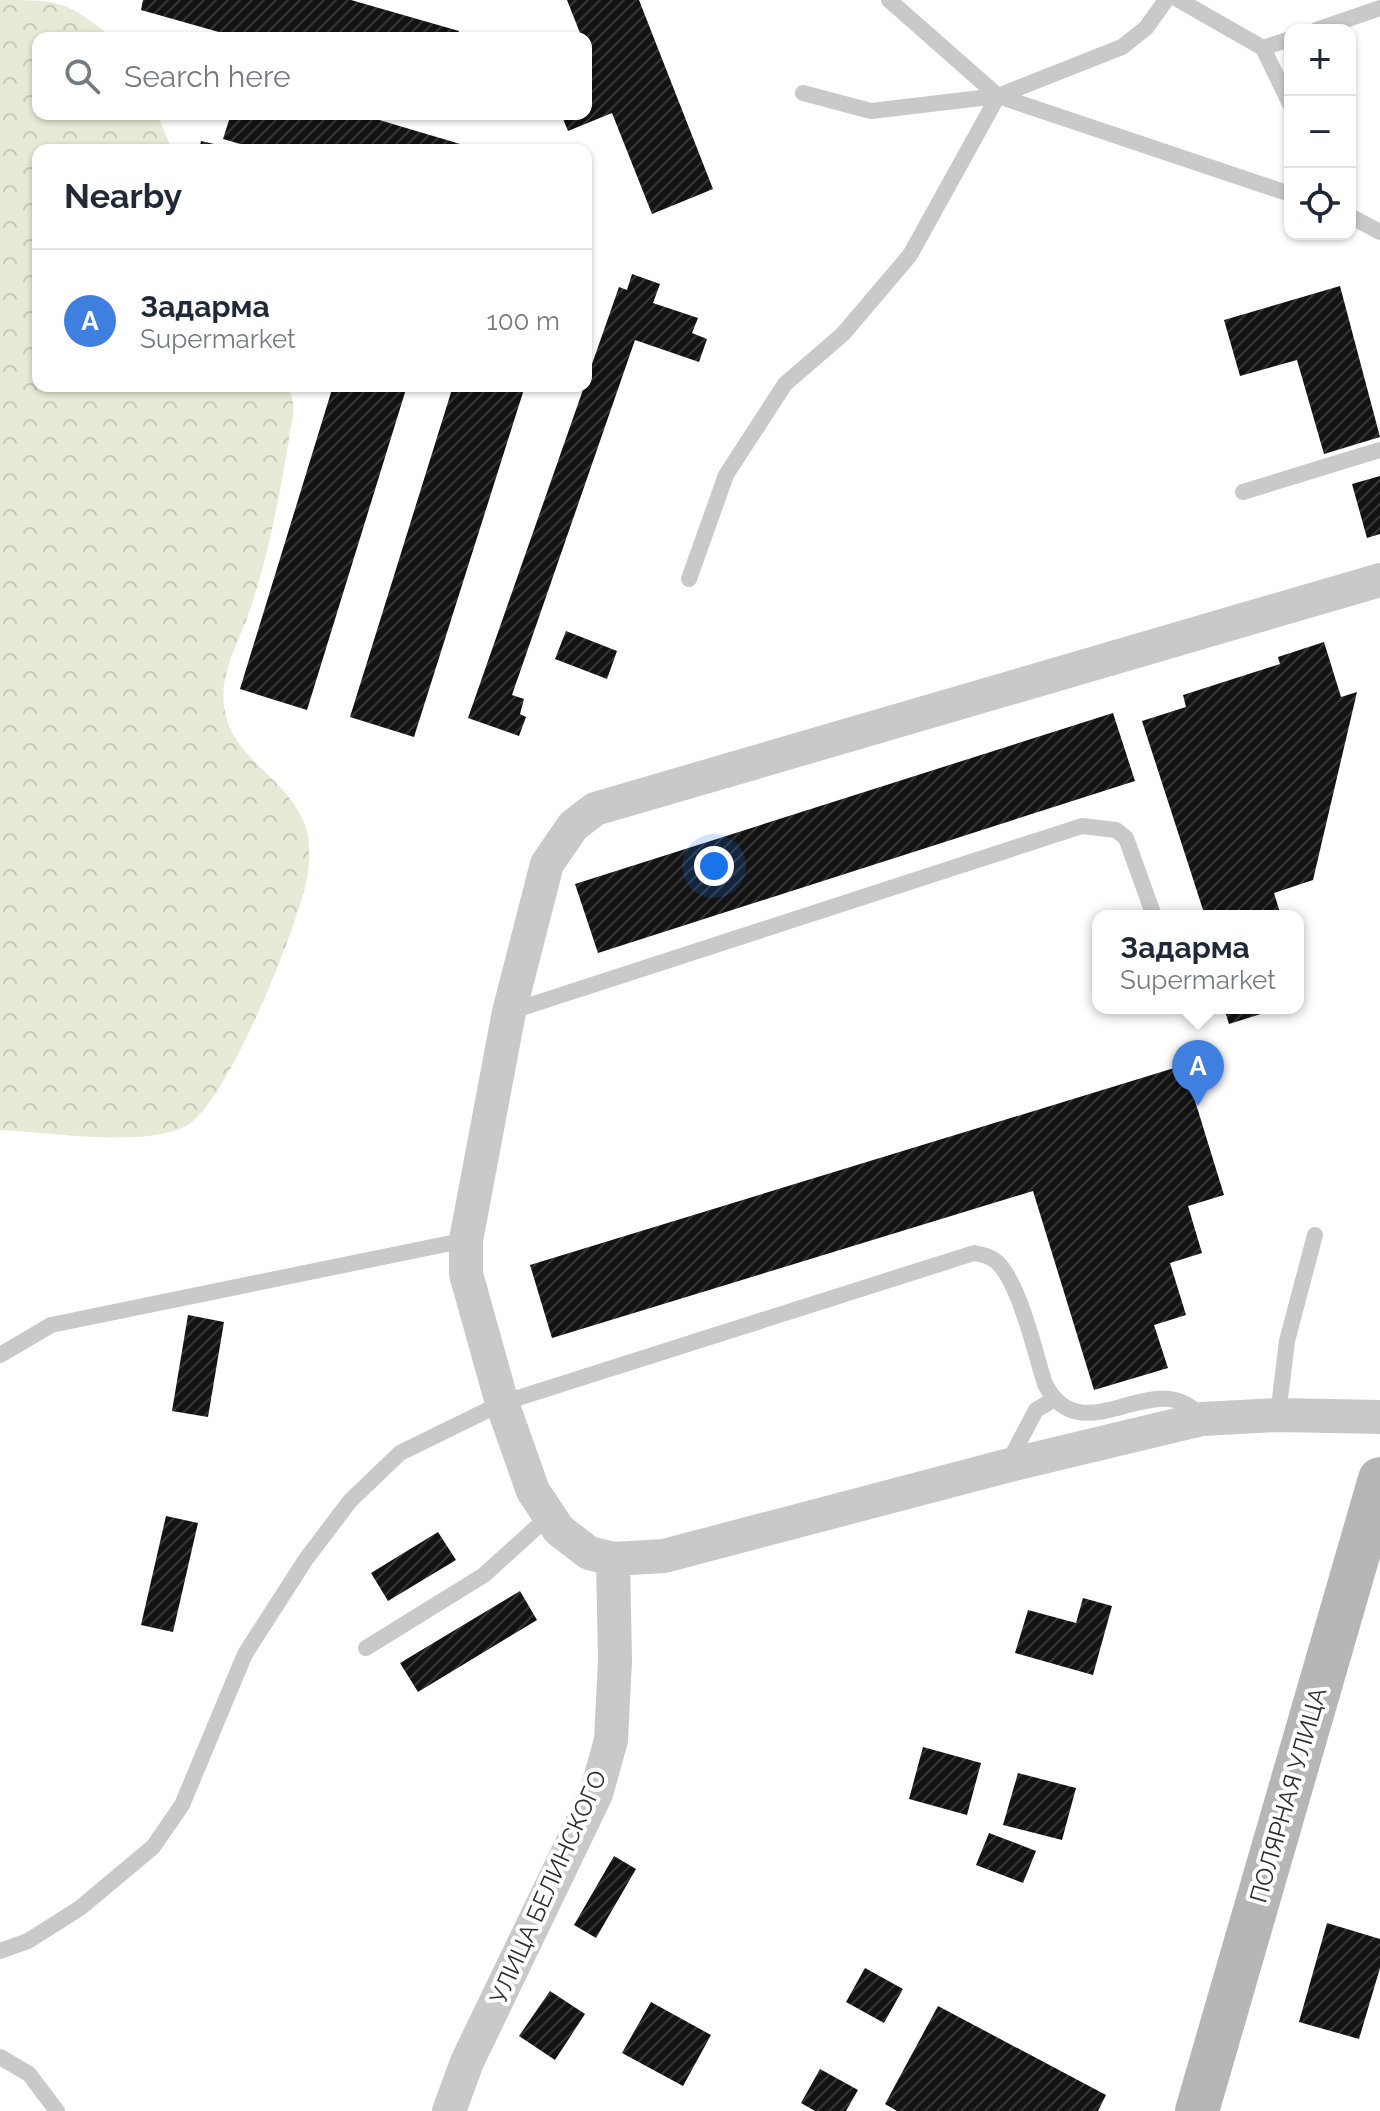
<!DOCTYPE html>
<meta charset="utf-8">
<style>
:root{--surface:#fff;--page:#f2f2f3;--text:#1f2937;--muted:#747a83;--line:#e0e1e3;--accent:#111827}
body{margin:0;font-family:Raleway,sans-serif;background:var(--page);color:var(--text)}
.controls{position:absolute;right:24px;top:24px;display:grid;overflow:hidden;border-radius:16px;box-shadow:0 2px 6px #0004}
.controls button{width:72px;height:72px;display:grid;place-items:center;padding:0;border:0;border-bottom:2px solid var(--line);background:var(--surface);color:var(--text);font:40px sans-serif}
.you{position:absolute;left:714px;top:866px;width:28px;height:28px;margin:-20px;border:6px solid #fff;border-radius:50%;background:#1a73e8;box-shadow:0 0 0 12px #1a73e833}
.badge{display:grid;place-items:center;width:52px;height:52px;border-radius:50%;background:var(--accent);color:#fff;font-size:26px;font-weight:700}
.pin{position:absolute;translate:-50% -66px;filter:drop-shadow(0 2px 4px #0008)}
.pin::after{content:'';position:absolute;top:42px;width:28px;height:24px;background:inherit;clip-path:polygon(0 0,100% 0,50% 100%)}
.popup{position:absolute;left:1092px;top:910px;width:212px;height:104px;box-sizing:border-box;display:grid;place-content:center;border-radius:16px;background:var(--surface);filter:drop-shadow(0 2px 6px #0005);font-size:26px;white-space:nowrap;color:var(--muted)}
.popup b{font-size:30px;color:var(--text)}
.popup::after{content:'';position:absolute;left:50%;top:100%;margin-left:-16px;border:16px solid transparent;border-top-color:var(--surface)}
.list{margin:0;padding:0;list-style:none}
h2{display:flex;justify-content:space-between;align-items:center;height:104px;margin:0;padding:0 32px;font-size:34px}
h2 small{font-size:26px;font-weight:400;color:var(--muted)}
.list li{display:grid;grid-template-columns:52px 1fr auto;gap:24px;align-items:center;box-sizing:border-box;height:144px;padding:0 32px;border-top:2px solid var(--line)}
.list b{display:block;font-size:30px;white-space:nowrap}
.list p{margin:0;font-size:26px;white-space:nowrap;color:var(--muted)}
.list em{font-size:26px;font-style:normal;color:var(--muted)}
.icon{flex:none;width:44px;height:44px;fill:none;stroke:currentColor;stroke-width:2;stroke-linecap:round;stroke-linejoin:round}
.map{position:relative;flex:none;width:1380px;height:2111px;overflow:hidden}
.search{position:absolute;background:var(--surface);box-shadow:0 2px 6px #0004;left:32px;top:32px;width:560px;height:88px;display:flex;align-items:center;gap:20px;box-sizing:border-box;padding:0 28px;border-radius:16px;color:var(--muted);font-size:30px}
.panel{position:absolute;background:var(--surface);box-shadow:0 2px 6px #0004;left:32px;top:144px;width:560px;height:248px;border-radius:16px}
.map>svg:first-child{display:block}
.forest{fill:url(#forest-crowns)}
.building{fill:url(#building-hatch)}
.lines{fill:none;stroke-linecap:round;stroke-linejoin:round}
.lane{stroke:#c9c9c9;stroke-width:16}
.street{stroke:#c9c9c9;stroke-width:34}
.secondary{stroke:#b6b6b6;stroke-width:44}
.labels{text-anchor:middle;dominant-baseline:central;stroke-width:8;stroke-linejoin:round;paint-order:stroke}
.street-label{font-size:24px;fill:#2c2c2c;stroke:#fff}
</style>
<div class="map">
<svg width="1380" height="2111" viewBox="0 0 1380 2111">
<defs>
<pattern id="forest-crowns" width="20" height="18" patternUnits="userSpaceOnUse" patternTransform="scale(2)"><rect width="20" height="18" fill="#e6ebd7"/><path d="M2 6a3 3 0 1 1 6 0M12 15a3 3 0 1 1 6 0" fill="none" stroke="#c5cab9"/></pattern>
<pattern id="building-hatch" width="6" height="6" patternUnits="userSpaceOnUse" patternTransform="scale(2)"><rect width="6" height="6" fill="#131313"/><path d="M-1 1l2-2M0 6l6-6M5 7l2-2" fill="none" stroke="#363636"/></pattern>
</defs>
<rect width="100%" height="100%" fill="#fff"/>
<path class="forest" d="M 0,0 C 58,0 67,0 112,38 L 38,38 L 38,114 L 157,114 L 172,150 L 38,150 L 38,386 L 287,386 C 289,391 293,398 293,403 C 295,414 290,428 289,439 C 280,494 269,552 252,604 C 244,630 228,658 224,684 C 216,756 284,769 305,825 C 310,837 310,860 308,873 C 301,920 227,1105 186,1126 C 145,1148 48,1132 0,1130 Z"/>
<path class="building" d="M 143,0 L 351,0 L 459,31 L 457,38 L 240,38 L 141,10 Z
M 567,0 L 639,0 L 713,189 L 652,214 L 612,113 L 568,131 L 561,114 L 586,114 L 586,56 L 589,55 L 586,38 L 582,38 Z
M 231,114 L 359,114 L 477,149 L 261,150 L 223,139 Z
M 201,141 L 227,147 L 226,150 L 199,150 Z
M 632,274 L 660,284 L 653,303 L 698,318 L 692,333 L 707,339 L 699,362 L 635,340 L 512,695 L 524,699 L 520,714 L 526,717 L 519,736 L 468,718 L 619,287 L 627,290 Z
M 1340,286 L 1380,437 L 1324,454 L 1297,360 L 1240,376 L 1224,320 Z
M 333,386 L 407,386 L 307,710 L 240,689 Z
M 453,386 L 525,386 L 414,737 L 350,717 Z
M 1380,476 L 1380,534 L 1367,538 L 1352,484 Z
M 566,631 L 617,651 L 607,679 L 555,659 Z
M 1324,642 L 1341,697 L 1357,692 L 1313,880 L 1274,893 L 1281,916 L 1205,916 L 1142,721 L 1186,707 L 1183,695 L 1280,664 L 1278,657 Z
M 1113,713 L 1135,781 L 598,953 L 575,884 Z
M 1224,1008 L 1266,1008 L 1267,1012 L 1229,1024 Z
M 1184,1065 L 1224,1195 L 1188,1206 L 1202,1253 L 1170,1263 L 1186,1315 L 1154,1325 L 1168,1368 L 1094,1390 L 1033,1191 L 552,1338 L 530,1265 Z
M 188,1315 L 224,1322 L 208,1417 L 172,1411 Z
M 166,1516 L 198,1523 L 173,1632 L 141,1625 Z
M 438,1532 L 456,1560 L 388,1601 L 371,1573 Z
M 520,1591 L 537,1620 L 418,1692 L 400,1663 Z
M 1083,1598 L 1112,1606 L 1093,1675 L 1015,1653 L 1028,1610 L 1076,1623 Z
M 923,1747 L 981,1763 L 967,1815 L 909,1799 Z
M 1018,1773 L 1076,1788 L 1062,1840 L 1003,1825 Z
M 989,1833 L 1036,1851 L 1023,1883 L 976,1865 Z
M 614,1856 L 636,1869 L 596,1938 L 574,1925 Z
M 1327,1923 L 1380,1939 L 1380,1968 L 1359,2039 L 1299,2022 Z
M 865,1968 L 903,1989 L 884,2023 L 846,2002 Z
M 550,1991 L 585,2014 L 555,2060 L 519,2036 Z
M 651,2002 L 711,2035 L 683,2086 L 622,2053 Z
M 938,2006 L 1106,2095 L 1098,2111 L 897,2111 L 885,2104 Z
M 820,2069 L 858,2090 L 846,2111 L 815,2111 L 801,2103 Z"/>
<g class="lines">
<path class="lane" d="M 889,0 L 998,96 L 1290,194
M 1179,0 L 1263,48 L 1290,104
M 1316,30 L 1380,8
M 1263,48 L 1290,39
M 803,93 L 871,111 L 998,96 L 1122,47 L 1146,28 L 1166,0
M 1350,216 L 1380,232
M 1243,492 L 1380,450
M 689,579 L 726,475 L 785,384 L 843,334 L 910,255 L 998,96
M 509,1012 L 1082,826 L 1116,830 L 1126,838 L 1154,916
M 0,1355 L 51,1325 L 466,1240
M 1278,1415 L 1287,1341 L 1315,1235
M 1007,1465 L 1036,1410 L 1053,1400
M 366,1648 L 484,1575 L 549,1516
M 0,1951 L 28,1941 L 80,1908 L 153,1847 L 182,1805 L 245,1654 L 306,1559 L 350,1501 L 400,1453 L 502,1403 L 974,1253 C 984,1255 990,1256 997,1262 C 1020,1284 1035,1353 1045,1384 C 1083,1458 1159,1359 1202,1419
M 0,2057 L 29,2074 L 57,2111"/>
<path class="street" d="M 1380,580 L 595,809 L 573,826 L 547,864 L 509,1012 L 466,1240 L 466,1274 L 502,1403 L 533,1491 L 559,1530 L 589,1553 L 613,1559 L 664,1556 L 1006,1466 L 1202,1419 L 1278,1415 L 1380,1417
M 449,2111 L 467,2062 L 596,1794 L 611,1740 L 615,1661 L 613,1559"/>
<path class="secondary" d="M 1197,2111 L 1380,1479"/>
</g>
<g class="labels">
<g class="street-label">
<text transform="translate(1288 1795) rotate(-74)">ПОЛЯРНАЯ УЛИЦА</text>
<text transform="translate(548 1887) rotate(-66)">УЛИЦА БЕЛИНСКОГО</text>
</g>
</g>
</svg>
<div class="controls">
<button>+</button>
<button>−</button>
<button><svg class="icon" aria-label="locate" viewBox="0 0 24 24"><circle cx="12" cy="12" r="6"/><path d="M12 2v4M12 18v4M2 12h4M18 12h4"/></svg></button>
</div>
<div class="you"></div>
<div class="pin badge" style="left:1198px;top:1106px;background:#3f7fe0">A</div>
<div class="popup"><b>Задарма</b>Supermarket</div>
<div class="search"><svg class="icon" aria-label="search" viewBox="0 0 24 24"><circle cx="10" cy="10" r="6"/><path d="M15 15l6 6"/></svg>Search here</div>
<section class="panel">
<h2>Nearby<small></small></h2>
<ul class="list">
<li><span class="badge" style="background:#3f7fe0">A</span><div><b>Задарма</b><p>Supermarket</p></div><em>100 m</em></li>
</ul>
</section>
</div>
